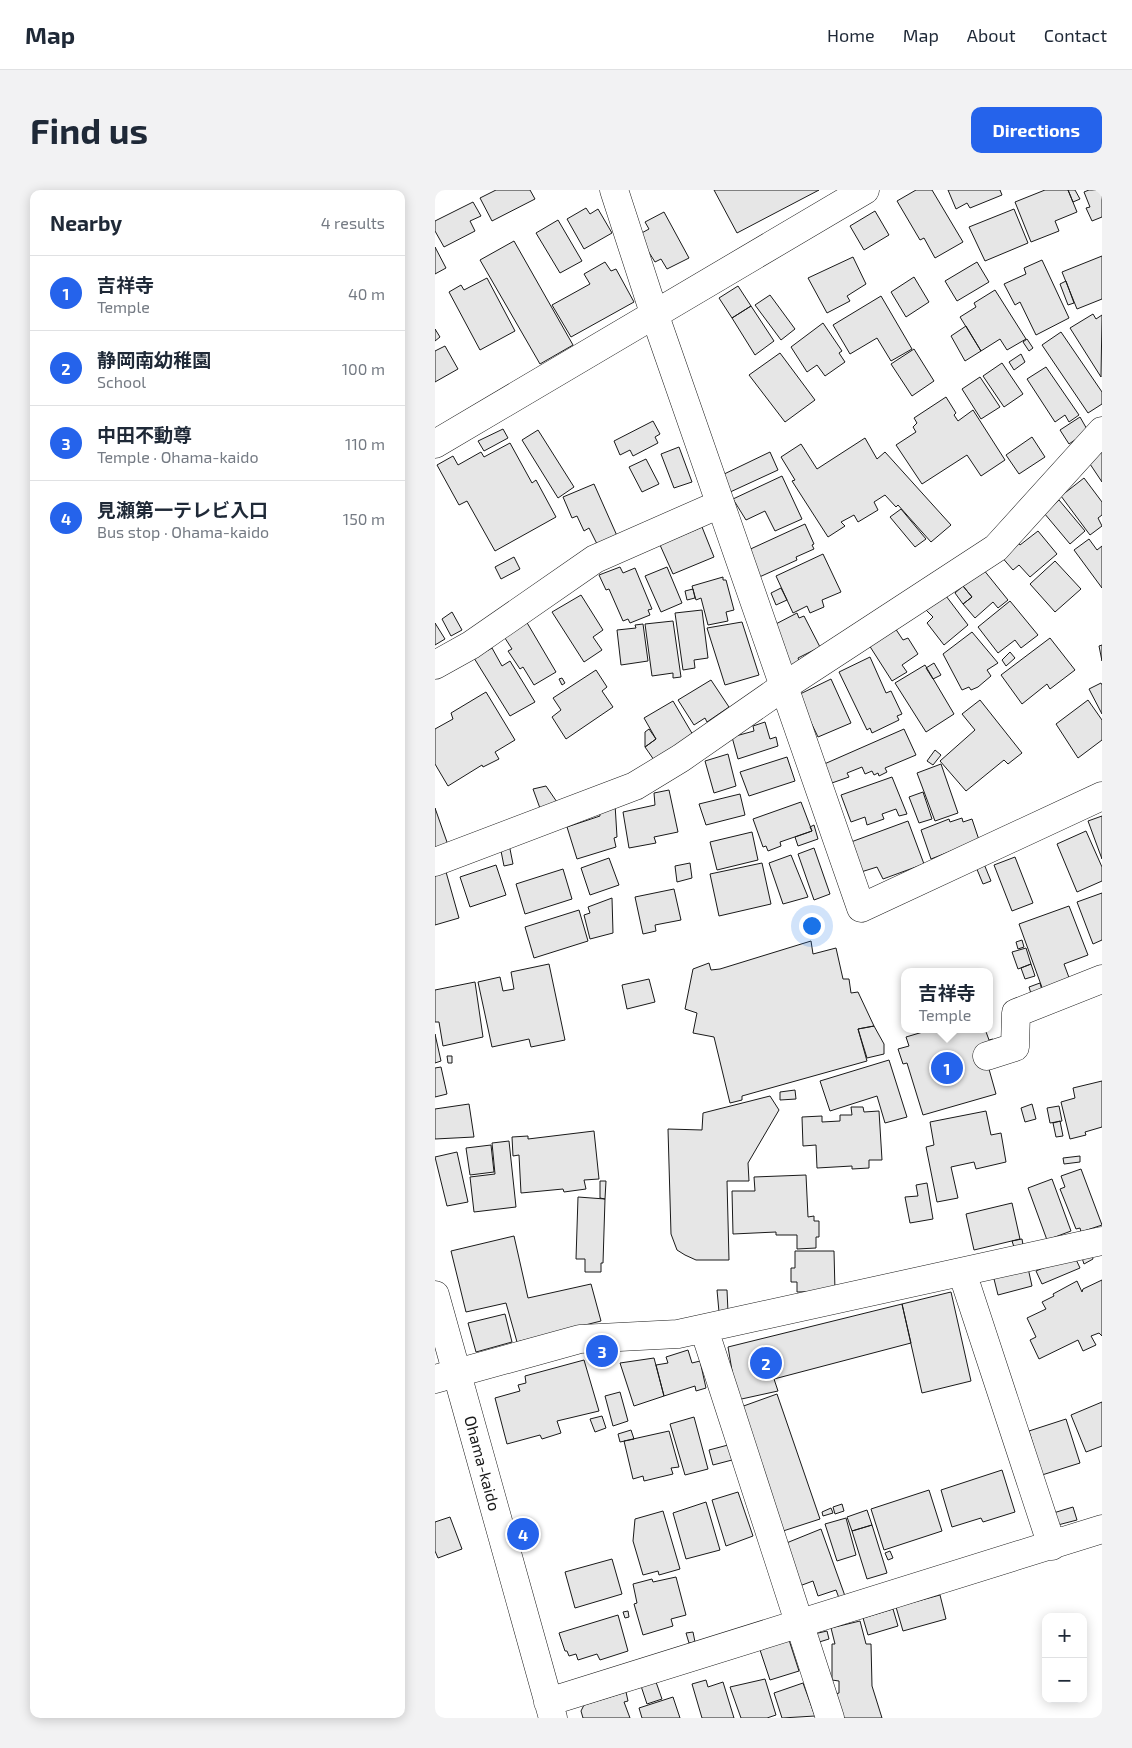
<!DOCTYPE html>
<meta charset="utf-8">
<style>
:root{--surface:#fff;--page:#f2f2f3;--text:#1f2937;--muted:#747a83;--line:#e0e1e3;--accent:#2563eb}
body{margin:0;font-family:"Exo 2","Noto Sans JP",sans-serif;background:var(--page);color:var(--text)}
.controls{position:absolute;right:15px;bottom:15px;display:grid;overflow:hidden;border-radius:10px;box-shadow:0 2px 12px #0003}
.controls button{width:45px;height:45px;display:grid;place-items:center;padding:0;border:0;border-bottom:1px solid var(--line);background:var(--surface);color:var(--text);font:25px sans-serif}
.you{position:absolute;left:376px;top:735px;width:18px;height:18px;margin:-12px;border:4px solid #fff;border-radius:50%;background:#1a73e8;box-shadow:0 0 0 8px #1a73e833}
.badge{display:grid;place-items:center;width:32px;height:32px;border-radius:50%;background:var(--accent);color:#fff;font-size:16px;font-weight:700}
.pin{position:absolute;translate:-50% -50%;border:2px solid #fff;box-shadow:0 1px 5px #0006}
.popup{position:absolute;left:466px;top:778px;width:92px;height:65px;box-sizing:border-box;display:grid;place-content:center;border-radius:10px;background:var(--surface);filter:drop-shadow(0 1px 4px #0005);font-size:16px;white-space:nowrap;color:var(--muted)}
.popup b{font-size:19px;color:var(--text)}
.popup::after{content:'';position:absolute;left:50%;top:100%;margin-left:-10px;border:10px solid transparent;border-top-color:var(--surface)}
.list{margin:0;padding:0;list-style:none}
h2{display:flex;justify-content:space-between;align-items:center;height:65px;margin:0;padding:0 20px;font-size:21px}
h2 small{font-size:16px;font-weight:400;color:var(--muted)}
.list li{display:grid;grid-template-columns:32px 1fr auto;gap:15px;align-items:center;box-sizing:border-box;height:75px;padding:0 20px;border-top:1px solid var(--line)}
.list b{display:block;font-size:19px;white-space:nowrap}
.list p{margin:0;font-size:16px;white-space:nowrap;color:var(--muted)}
.list em{font-size:16px;font-style:normal;color:var(--muted)}
.map{position:relative;flex:none;width:667px;height:1528px;overflow:hidden;border-radius:10px}
header{display:flex;align-items:center;gap:30px;box-sizing:border-box;height:70px;padding:0 25px;background:var(--surface);border-bottom:1px solid var(--line)}
header strong{font-size:24px}
nav{display:flex;gap:28px;margin-inline-start:auto;font-size:18px}
.intro{display:flex;align-items:center;justify-content:space-between;box-sizing:border-box;height:120px;padding:0 30px}
h1{margin:0;font-size:35px}
.button{padding:12px 22px;border-radius:10px;background:var(--accent);color:#fff;font-size:18px;font-weight:700}
main{display:flex;gap:30px;padding:0 30px}
aside{flex:1;background:var(--surface);border-radius:10px;box-shadow:0 2px 12px #0003}
.map>svg:first-child{display:block}
.building{fill:#e6e6e6;stroke:#1a1a1a}
.lines{fill:none;stroke-linecap:round;stroke-linejoin:round}
.minor-casing{stroke:#1a1a1a;stroke-width:29}
.minor{stroke:#fff;stroke-width:28}
.labels{text-anchor:middle;dominant-baseline:central;stroke-width:4;stroke-linejoin:round;paint-order:stroke}
.street-label{font-size:16px;fill:#1a1a1a;stroke:#fff}
</style>
<header>
<strong>Map</strong>
<nav><a>Home</a><a>Map</a><a>About</a><a>Contact</a></nav>
</header>
<div class="intro"><h1>Find us</h1><a class="button">Directions</a></div>
<main>
<aside>
<h2>Nearby<small>4 results</small></h2>
<ul class="list">
<li><span class="badge">1</span><div><b>吉祥寺</b><p>Temple</p></div><em>40 m</em></li>
<li><span class="badge">2</span><div><b>静岡南幼稚園</b><p>School</p></div><em>100 m</em></li>
<li><span class="badge">3</span><div><b>中田不動尊</b><p>Temple · Ohama-kaido</p></div><em>110 m</em></li>
<li><span class="badge">4</span><div><b>見瀬第一テレビ入口</b><p>Bus stop · Ohama-kaido</p></div><em>150 m</em></li>
</ul>
</aside>
<div class="map">
<svg width="667" height="1528" viewBox="0 0 667 1528">
<rect width="100%" height="100%" fill="#fff"/>
<path class="building" d="M 61,0 L 95,0 L 100,9 L 57,31 L 45,8 Z
M 279,0 L 384,0 L 302,43 Z
M 481,0 L 497,0 L 528,52 L 500,68 L 489,48 L 485,50 L 462,11 Z
M 513,0 L 565,0 L 567,5 L 535,18 L 532,13 L 521,19 Z
M 610,0 L 633,0 L 642,22 L 620,31 L 624,41 L 596,52 L 580,12 Z
M 633,0 L 640,0 L 645,9 L 638,12 Z
M 654,0 L 667,0 L 667,27 L 657,31 L 651,18 L 655,17 L 649,2 Z
M 38,12 L 46,26 L 35,31 L 40,41 L 9,57 L 0,41 L 0,31 Z
M 151,18 L 155,24 L 163,19 L 177,43 L 149,59 L 132,29 Z
M 579,19 L 593,53 L 550,71 L 534,37 Z
M 440,21 L 454,45 L 429,60 L 415,36 Z
M 229,22 L 254,68 L 232,79 L 226,69 L 220,72 L 203,45 L 214,39 L 210,32 Z
M 123,30 L 147,71 L 125,83 L 101,43 Z
M 79,51 L 138,155 L 105,174 L 45,70 Z
M 0,57 L 11,78 L 0,84 Z
M 667,66 L 667,109 L 642,119 L 627,82 Z
M 418,67 L 431,94 L 412,106 L 415,111 L 392,123 L 373,88 Z
M 607,70 L 634,128 L 601,145 L 585,112 L 580,115 L 569,94 L 591,84 L 589,78 Z
M 170,72 L 176,81 L 181,79 L 199,112 L 136,147 L 117,115 L 155,94 L 149,84 Z
M 542,72 L 554,92 L 522,111 L 510,91 Z
M 479,87 L 494,112 L 471,127 L 456,102 Z
M 52,88 L 80,141 L 45,160 L 14,102 L 26,95 L 29,100 Z
M 631,91 L 639,113 L 633,115 L 625,94 Z
M 303,96 L 316,116 L 297,128 L 284,108 Z
M 560,100 L 591,149 L 572,160 L 565,149 L 546,161 L 525,127 L 541,117 L 539,113 Z
M 335,105 L 360,139 L 346,150 L 320,115 Z
M 446,106 L 477,159 L 456,171 L 442,148 L 415,164 L 398,135 Z
M 316,116 L 339,151 L 320,165 L 297,128 Z
M 658,124 L 661,129 L 667,125 L 666,187 L 635,138 Z
M 388,133 L 407,161 L 404,163 L 410,172 L 390,186 L 382,175 L 372,182 L 356,157 Z
M 531,136 L 546,161 L 530,171 L 516,146 Z
M 0,139 L 5,147 L 0,151 Z
M 626,142 L 667,202 L 667,214 L 653,223 L 607,155 Z
M 592,149 L 598,158 L 594,161 L 588,152 Z
M 10,156 L 23,179 L 0,192 L 0,161 Z
M 479,159 L 499,191 L 477,206 L 456,174 Z
M 345,163 L 380,210 L 350,232 L 314,185 Z
M 586,164 L 590,172 L 579,180 L 574,172 Z
M 567,173 L 588,204 L 569,217 L 548,186 Z
M 611,177 L 644,225 L 634,232 L 630,225 L 620,232 L 592,189 Z
M 545,187 L 565,217 L 546,229 L 527,199 Z
M 511,207 L 521,223 L 519,225 L 523,231 L 538,220 L 570,270 L 546,286 L 532,265 L 487,294 L 461,255 L 481,242 L 478,237 L 482,233 L 479,228 Z
M 645,227 L 653,241 L 634,254 L 625,240 Z
M 218,231 L 225,244 L 220,247 L 223,253 L 198,266 L 195,260 L 185,265 L 179,251 Z
M 68,239 L 73,248 L 49,261 L 43,251 Z
M 103,240 L 139,297 L 123,308 L 87,250 Z
M 597,247 L 610,267 L 584,284 L 571,265 Z
M 430,248 L 442,269 L 450,262 L 516,335 L 496,352 L 463,315 L 461,317 L 450,305 L 439,312 L 443,320 L 423,332 L 419,325 L 406,332 L 410,336 L 393,347 L 357,291 L 360,290 L 346,267 L 366,254 L 382,279 Z
M 75,253 L 97,293 L 101,290 L 121,327 L 60,361 L 32,311 L 24,315 L 2,275 L 18,266 L 23,275 L 46,262 L 49,267 Z
M 244,257 L 257,292 L 239,298 L 226,264 Z
M 667,261 L 667,292 L 651,268 Z
M 335,262 L 343,280 L 293,303 L 285,286 Z
M 211,269 L 224,294 L 207,302 L 194,277 Z
M 347,286 L 367,329 L 340,341 L 330,321 L 311,330 L 298,309 Z
M 649,288 L 667,312 L 667,325 L 663,328 L 667,336 L 655,345 L 626,306 Z
M 159,294 L 183,348 L 162,354 L 154,338 L 149,341 L 142,326 L 137,328 L 128,307 Z
M 624,310 L 650,341 L 635,354 L 609,323 Z
M 466,319 L 491,349 L 480,357 L 455,327 Z
M 370,334 L 379,354 L 377,355 L 379,359 L 361,367 L 362,370 L 320,389 L 309,362 Z
M 267,337 L 279,367 L 238,384 L 225,355 Z
M 603,341 L 622,364 L 595,387 L 584,375 L 578,380 L 565,365 L 582,351 L 585,355 Z
M 654,349 L 662,360 L 667,356 L 667,398 L 639,360 Z
M 388,364 L 406,402 L 387,410 L 389,417 L 375,423 L 372,416 L 358,423 L 341,386 Z
M 79,367 L 85,379 L 66,389 L 60,377 Z
M 620,371 L 646,399 L 620,422 L 595,394 Z
M 185,377 L 188,383 L 200,378 L 217,419 L 213,420 L 215,425 L 195,433 L 193,429 L 188,431 L 174,399 L 171,400 L 164,385 Z
M 232,377 L 247,413 L 226,422 L 210,386 Z
M 548,379 L 573,410 L 563,418 L 558,412 L 540,428 L 528,414 L 537,407 L 528,396 Z
M 288,387 L 288,390 L 291,390 L 299,420 L 291,422 L 293,431 L 273,435 L 266,408 L 261,410 L 257,396 Z
M 528,396 L 537,407 L 528,414 L 520,403 Z
M 346,398 L 352,410 L 341,415 L 336,403 Z
M 258,399 L 260,408 L 252,410 L 250,401 Z
M 508,402 L 533,435 L 509,455 L 492,433 L 498,427 L 489,418 Z
M 146,405 L 168,440 L 158,447 L 167,460 L 149,472 L 117,422 Z
M 575,411 L 603,445 L 586,458 L 580,450 L 563,463 L 543,437 Z
M 267,420 L 273,468 L 259,470 L 260,478 L 248,480 L 240,423 Z
M 17,422 L 27,440 L 16,446 L 7,429 Z
M 362,423 L 364,428 L 369,426 L 385,457 L 363,468 L 365,473 L 355,478 L 335,437 Z
M 91,431 L 121,482 L 99,495 L 88,477 L 85,479 L 73,461 L 77,459 L 68,445 Z
M 238,431 L 246,487 L 238,488 L 238,483 L 217,486 L 210,434 Z
M 307,432 L 324,485 L 290,495 L 272,438 Z
M 0,433 L 10,449 L 0,455 Z
M 208,434 L 213,471 L 186,475 L 182,440 L 201,438 L 200,435 Z
M 460,438 L 468,450 L 473,448 L 483,464 L 467,475 L 472,482 L 457,491 L 434,455 Z
M 537,442 L 563,473 L 552,480 L 556,486 L 543,497 L 536,500 L 534,497 L 527,500 L 508,464 Z
M 615,448 L 640,480 L 615,499 L 612,494 L 587,514 L 566,485 Z
M 667,455 L 667,471 L 664,456 Z
M 57,458 L 67,476 L 75,471 L 100,512 L 75,526 L 39,468 Z
M 575,462 L 580,468 L 571,476 L 567,470 Z
M 435,467 L 451,503 L 456,501 L 467,524 L 462,526 L 464,530 L 437,543 L 435,538 L 432,540 L 404,482 Z
M 499,473 L 506,485 L 498,489 L 491,478 Z
M 490,475 L 519,524 L 491,542 L 460,493 Z
M 161,480 L 172,497 L 167,501 L 178,517 L 131,549 L 117,527 L 126,520 L 118,508 Z
M 127,488 L 130,493 L 127,495 L 124,489 Z
M 396,489 L 416,533 L 383,547 L 363,505 Z
M 276,490 L 294,517 L 272,532 L 270,528 L 259,535 L 243,510 Z
M 666,493 L 667,495 L 667,524 L 654,499 Z
M 51,502 L 80,550 L 60,562 L 64,569 L 48,577 L 47,575 L 13,596 L 0,574 L 0,539 L 18,529 L 16,523 Z
M 545,510 L 587,563 L 573,574 L 569,570 L 531,601 L 505,571 L 540,540 L 527,524 Z
M 653,510 L 667,530 L 667,550 L 643,568 L 621,534 Z
M 238,511 L 258,545 L 219,570 L 210,557 L 221,549 L 209,528 Z
M 330,532 L 335,549 L 341,547 L 343,556 L 303,569 L 297,547 L 319,541 L 318,536 Z
M 214,539 L 221,549 L 210,557 L 210,542 Z
M 469,539 L 481,565 L 450,578 L 452,582 L 444,586 L 443,583 L 439,585 L 437,581 L 430,584 L 427,577 L 412,583 L 414,587 L 394,594 L 387,575 Z
M 500,560 L 506,565 L 498,575 L 492,571 Z
M 293,564 L 301,596 L 279,603 L 270,571 Z
M 352,567 L 360,591 L 314,606 L 305,582 Z
M 506,574 L 523,623 L 500,631 L 482,583 Z
M 457,587 L 472,624 L 464,626 L 461,619 L 447,624 L 449,629 L 432,635 L 430,627 L 416,632 L 406,605 Z
M 111,596 L 124,615 L 106,621 L 98,599 Z
M 234,600 L 243,642 L 219,647 L 221,653 L 194,658 L 188,622 L 220,615 L 219,603 Z
M 488,602 L 497,629 L 484,633 L 474,607 Z
M 305,604 L 310,625 L 271,635 L 264,614 Z
M 366,612 L 377,641 L 345,652 L 346,656 L 333,661 L 331,656 L 328,657 L 318,629 Z
M 180,614 L 182,647 L 179,648 L 181,657 L 142,669 L 132,637 L 165,626 L 164,619 Z
M 0,618 L 13,655 L 0,659 Z
M 667,626 L 667,669 L 653,631 Z
M 527,628 L 528,632 L 537,629 L 544,650 L 496,669 L 486,640 L 514,629 L 515,632 Z
M 473,631 L 489,674 L 448,689 L 442,677 L 426,682 L 416,652 Z
M 379,635 L 383,649 L 363,656 L 360,647 L 377,641 L 375,637 Z
M 651,641 L 667,677 L 667,691 L 642,702 L 622,654 Z
M 317,642 L 323,670 L 282,680 L 275,652 Z
M 74,654 L 78,674 L 69,676 L 65,656 Z
M 379,658 L 395,704 L 379,710 L 363,664 Z
M 356,665 L 373,707 L 348,714 L 334,673 Z
M 580,667 L 598,713 L 577,721 L 559,675 Z
M 174,668 L 184,695 L 155,705 L 146,678 Z
M 255,673 L 257,688 L 242,692 L 240,676 Z
M 327,673 L 336,714 L 284,726 L 275,684 Z
M 549,674 L 556,691 L 548,694 L 541,677 Z
M 61,675 L 71,705 L 35,717 L 25,687 Z
M 128,679 L 137,709 L 90,724 L 81,694 Z
M 11,682 L 24,728 L 0,735 L 0,686 Z
M 239,699 L 246,730 L 220,735 L 221,741 L 208,744 L 200,707 Z
M 667,703 L 667,750 L 658,754 L 642,712 Z
M 177,708 L 178,743 L 155,749 L 149,725 L 155,723 L 153,717 Z
M 634,716 L 653,765 L 629,774 L 636,793 L 609,803 L 584,734 Z
M 144,720 L 153,751 L 99,768 L 90,737 Z
M 587,750 L 589,757 L 583,759 L 581,752 Z
M 376,751 L 378,764 L 401,758 L 408,789 L 414,789 L 416,803 L 423,802 L 439,836 L 423,839 L 432,871 L 307,906 L 307,910 L 295,913 L 279,847 L 258,843 L 262,823 L 250,819 L 258,779 L 274,773 L 276,780 L 285,779 Z
M 591,758 L 596,774 L 583,779 L 577,762 Z
M 114,774 L 130,850 L 96,857 L 94,849 L 57,857 L 43,792 L 65,787 L 68,801 L 79,799 L 76,782 Z
M 596,774 L 600,786 L 590,789 L 586,778 Z
M 214,789 L 220,812 L 192,819 L 187,795 Z
M 40,792 L 48,847 L 8,856 L 4,832 L 0,832 L 0,800 Z
M 605,793 L 608,804 L 597,807 L 594,797 Z
M 439,836 L 449,854 L 449,864 L 432,868 L 423,839 Z
M 498,839 L 550,839 L 554,850 L 558,849 L 561,861 L 550,865 L 561,904 L 488,925 L 472,873 L 468,874 L 463,859 L 474,856 L 471,847 Z
M 0,844 L 6,871 L 0,873 Z
M 12,866 L 17,866 L 17,873 L 13,873 Z
M 454,870 L 472,927 L 450,933 L 442,906 L 395,921 L 385,891 Z
M 6,877 L 12,904 L 0,907 L 0,878 Z
M 667,891 L 667,937 L 650,942 L 651,945 L 635,949 L 626,912 L 640,908 L 638,898 Z
M 360,900 L 361,909 L 345,910 L 345,902 Z
M 335,906 L 344,920 L 313,973 L 314,991 L 292,991 L 294,1070 L 261,1070 L 250,1065 L 242,1060 L 236,1044 L 233,939 L 267,940 L 268,923 Z
M 34,914 L 39,947 L 0,949 L 0,919 Z
M 597,914 L 601,929 L 590,932 L 586,918 Z
M 624,916 L 627,931 L 615,933 L 612,918 Z
M 416,917 L 428,917 L 429,922 L 444,921 L 447,970 L 434,970 L 434,978 L 417,979 L 417,976 L 382,978 L 381,955 L 368,956 L 367,927 L 387,926 L 387,932 L 405,931 L 405,925 L 417,925 Z
M 551,921 L 556,945 L 566,943 L 571,972 L 541,979 L 539,972 L 516,977 L 523,1008 L 502,1012 L 491,957 L 499,955 L 495,932 Z
M 625,931 L 628,946 L 621,947 L 618,933 Z
M 159,941 L 164,989 L 149,990 L 151,999 L 129,1002 L 128,999 L 86,1003 L 84,965 L 78,966 L 77,947 L 93,946 L 93,949 Z
M 74,951 L 81,1017 L 39,1022 L 35,987 L 60,984 L 57,953 Z
M 56,955 L 59,982 L 35,985 L 31,958 Z
M 22,962 L 33,1012 L 12,1016 L 0,967 Z
M 645,966 L 645,972 L 629,974 L 628,968 Z
M 646,979 L 667,1035 L 646,1042 L 645,1038 L 641,1039 L 625,999 L 630,997 L 626,986 Z
M 371,985 L 373,1027 L 379,1026 L 379,1031 L 384,1031 L 384,1047 L 381,1047 L 381,1058 L 362,1059 L 362,1045 L 341,1045 L 341,1042 L 298,1044 L 297,1001 L 320,1001 L 319,987 Z
M 617,989 L 636,1041 L 612,1050 L 593,998 Z
M 165,991 L 171,991 L 170,1009 L 165,1008 Z
M 492,993 L 498,1029 L 475,1033 L 470,1007 L 483,1006 L 481,995 Z
M 143,1007 L 170,1009 L 168,1073 L 166,1073 L 166,1082 L 150,1082 L 150,1069 L 141,1069 Z
M 577,1013 L 585,1049 L 539,1060 L 531,1024 Z
M 79,1046 L 93,1108 L 156,1094 L 166,1131 L 82,1152 L 71,1113 L 31,1122 L 16,1061 Z
M 587,1049 L 588,1055 L 579,1057 L 577,1051 Z
M 360,1061 L 399,1061 L 400,1101 L 362,1102 L 362,1092 L 356,1092 L 356,1078 L 360,1078 Z
M 656,1062 L 658,1069 L 649,1074 L 646,1065 Z
M 639,1065 L 645,1078 L 607,1094 L 601,1081 Z
M 593,1078 L 597,1096 L 563,1105 L 558,1085 Z
M 667,1090 L 667,1146 L 664,1143 L 656,1146 L 661,1155 L 648,1161 L 643,1150 L 604,1169 L 595,1150 L 601,1147 L 592,1128 L 611,1119 L 607,1112 L 619,1106 L 618,1104 L 642,1091 L 647,1102 L 648,1099 Z
M 282,1100 L 292,1100 L 293,1122 L 284,1122 Z
M 516,1102 L 536,1191 L 487,1203 L 467,1114 Z
M 467,1114 L 476,1153 L 339,1189 L 343,1201 L 302,1210 L 293,1157 Z
M 70,1124 L 77,1152 L 41,1162 L 33,1133 Z
M 253,1160 L 257,1173 L 265,1171 L 271,1198 L 261,1201 L 260,1196 L 229,1206 L 221,1175 L 233,1173 L 231,1167 Z
M 219,1168 L 229,1206 L 199,1216 L 185,1173 Z
M 149,1170 L 164,1221 L 122,1231 L 126,1243 L 107,1249 L 105,1245 L 72,1254 L 60,1208 L 85,1201 L 83,1195 L 91,1193 L 90,1186 Z
M 185,1202 L 193,1231 L 178,1236 L 170,1206 Z
M 342,1204 L 385,1329 L 345,1342 L 303,1218 Z
M 667,1212 L 667,1256 L 651,1262 L 636,1225 Z
M 167,1226 L 171,1238 L 160,1242 L 155,1229 Z
M 259,1227 L 273,1279 L 250,1285 L 235,1234 Z
M 631,1229 L 645,1273 L 607,1285 L 594,1241 Z
M 196,1240 L 199,1249 L 185,1252 L 183,1244 Z
M 234,1241 L 244,1277 L 236,1278 L 238,1284 L 209,1291 L 208,1286 L 198,1289 L 189,1251 Z
M 293,1255 L 297,1270 L 278,1275 L 274,1260 Z
M 567,1280 L 580,1322 L 548,1332 L 546,1328 L 517,1337 L 506,1300 Z
M 494,1300 L 507,1341 L 449,1360 L 436,1319 Z
M 303,1302 L 318,1346 L 291,1356 L 277,1310 Z
M 271,1312 L 285,1360 L 251,1369 L 238,1323 Z
M 407,1314 L 409,1321 L 400,1324 L 398,1317 Z
M 638,1317 L 642,1330 L 619,1336 L 615,1324 Z
M 396,1318 L 398,1323 L 388,1326 L 387,1322 Z
M 432,1320 L 437,1335 L 417,1341 L 412,1327 Z
M 228,1321 L 245,1379 L 224,1385 L 223,1381 L 208,1385 L 198,1351 L 200,1329 Z
M 15,1327 L 27,1359 L 3,1368 L 0,1361 L 0,1332 Z
M 411,1328 L 421,1365 L 402,1371 L 390,1334 Z
M 437,1335 L 452,1383 L 432,1389 L 417,1341 Z
M 386,1339 L 410,1406 L 404,1408 L 401,1400 L 383,1406 L 378,1391 L 359,1398 L 344,1356 Z
M 455,1361 L 458,1368 L 453,1370 L 450,1363 Z
M 177,1369 L 187,1404 L 140,1418 L 130,1382 Z
M 241,1387 L 251,1425 L 236,1429 L 238,1436 L 208,1445 L 199,1414 L 202,1413 L 198,1394 L 217,1389 L 218,1392 Z
M 505,1405 L 511,1429 L 468,1441 L 461,1417 Z
M 458,1419 L 463,1436 L 433,1445 L 428,1428 Z
M 193,1421 L 194,1427 L 190,1428 L 188,1422 Z
M 183,1425 L 193,1461 L 165,1470 L 162,1464 L 143,1470 L 141,1464 L 134,1466 L 132,1461 L 130,1461 L 124,1443 Z
M 425,1431 L 431,1454 L 436,1454 L 437,1496 L 447,1528 L 408,1528 L 400,1504 L 404,1503 L 404,1491 L 397,1490 L 397,1454 L 400,1454 L 396,1438 Z
M 392,1441 L 394,1449 L 381,1453 L 379,1444 Z
M 258,1442 L 260,1452 L 254,1453 L 251,1443 Z
M 354,1450 L 364,1481 L 335,1490 L 325,1460 Z
M 330,1489 L 341,1525 L 332,1528 L 306,1528 L 295,1497 Z
M 271,1490 L 273,1497 L 288,1492 L 299,1528 L 267,1528 L 257,1494 Z
M 221,1492 L 227,1509 L 212,1514 L 206,1496 Z
M 368,1493 L 380,1526 L 347,1528 L 339,1503 Z
M 191,1502 L 193,1511 L 189,1512 L 195,1528 L 148,1528 L 146,1521 L 149,1515 Z
M 238,1507 L 245,1528 L 207,1528 L 204,1518 Z"/>
<g class="lines">
<g class="minor-casing">
<path id="minor" d="M 179,0 L 219,123 L 426,718 L 667,606
M 0,254 L 430,0
M 0,475 L 36,455 L 160,369 L 285,314
M 0,672 L 200,596 L 246,568 L 348,497 L 561,358 L 667,241
M 552,866 L 580,857 L 581,823 L 667,789
M 527,1082 L 617,1356
M 0,1105 L 118,1528
M 269,1139 L 395,1528
M 0,1189 L 145,1149 L 243,1144 L 667,1051
M 113,1512 L 667,1339"/>
</g>
<use href="#minor" class="minor"/>
</g>
<g class="labels">
<g class="street-label">
<text transform="translate(48 1273) rotate(75)">Ohama-kaido</text>
</g>
</g>
</svg>
<div class="controls">
<button>+</button>
<button>−</button>
</div>
<div class="you"></div>
<div class="pin badge" style="left:512px;top:878px">1</div>
<div class="popup"><b>吉祥寺</b>Temple</div>
<div class="pin badge" style="left:331px;top:1173px">2</div>
<div class="pin badge" style="left:167px;top:1161px">3</div>
<div class="pin badge" style="left:88px;top:1344px">4</div>
</div>
</main>
